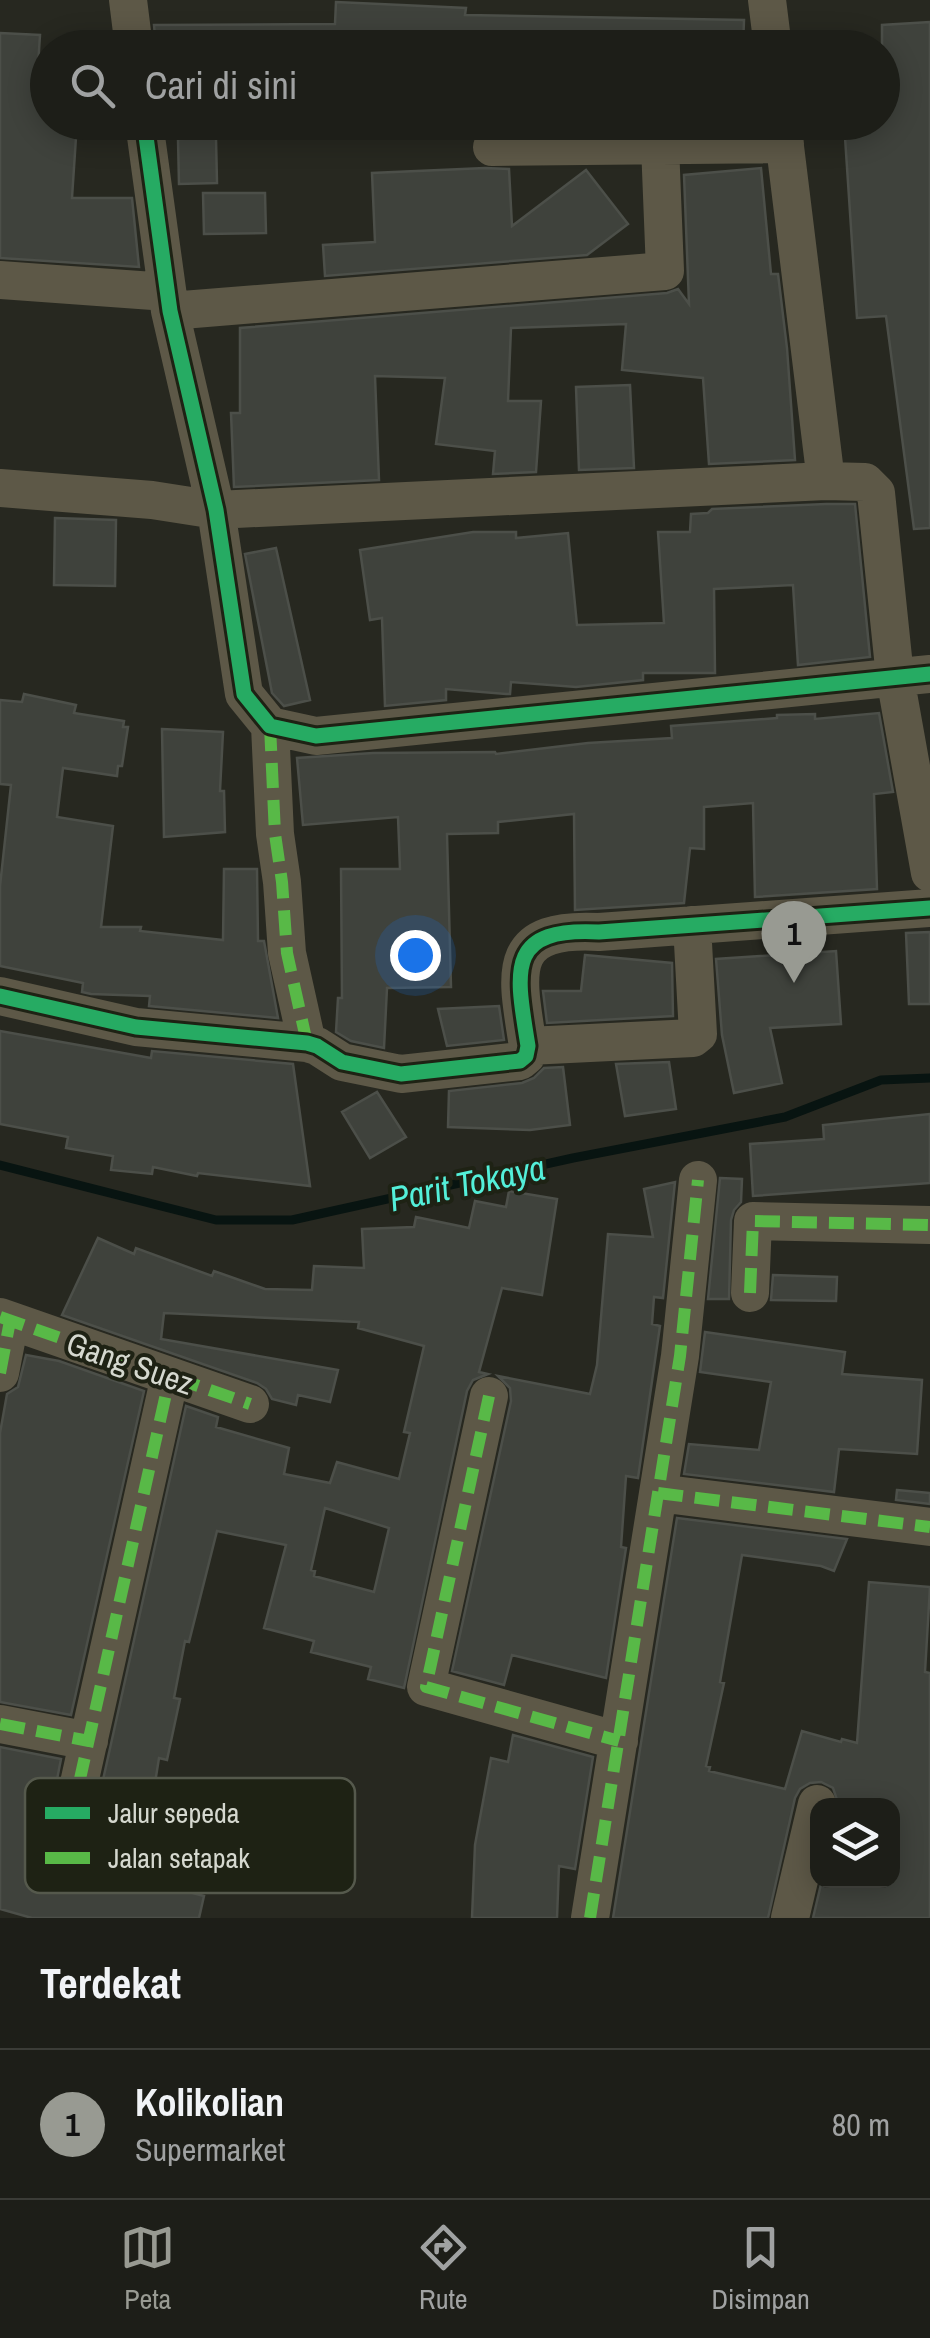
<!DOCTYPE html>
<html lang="id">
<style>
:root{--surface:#1d1e18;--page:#252721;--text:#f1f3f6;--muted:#a0a2a2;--line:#3b3c37;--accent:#989a92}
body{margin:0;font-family:"Archivo Narrow",sans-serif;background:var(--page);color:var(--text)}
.controls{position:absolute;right:30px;bottom:30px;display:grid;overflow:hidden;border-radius:20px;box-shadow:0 5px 25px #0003}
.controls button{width:90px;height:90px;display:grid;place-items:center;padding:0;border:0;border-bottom:2px solid var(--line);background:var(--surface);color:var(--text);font:50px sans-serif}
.you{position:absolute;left:415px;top:955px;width:35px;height:35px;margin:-25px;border:8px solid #fff;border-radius:50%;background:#1a73e8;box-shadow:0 0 0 15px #1a73e833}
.badge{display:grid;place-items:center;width:65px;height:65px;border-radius:50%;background:var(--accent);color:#111;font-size:32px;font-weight:700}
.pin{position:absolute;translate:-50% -82px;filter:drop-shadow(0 2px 5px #0008)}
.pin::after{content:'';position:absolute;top:52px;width:35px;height:30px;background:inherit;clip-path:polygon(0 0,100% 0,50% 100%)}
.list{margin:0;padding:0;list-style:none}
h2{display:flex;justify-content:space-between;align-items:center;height:130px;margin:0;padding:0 40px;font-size:42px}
h2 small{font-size:32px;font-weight:400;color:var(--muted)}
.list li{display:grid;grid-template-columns:65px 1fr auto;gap:30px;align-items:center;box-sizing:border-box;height:150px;padding:0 40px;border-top:2px solid var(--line)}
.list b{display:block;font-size:38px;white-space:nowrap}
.list p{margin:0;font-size:32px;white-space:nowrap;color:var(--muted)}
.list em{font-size:32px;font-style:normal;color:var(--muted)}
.icon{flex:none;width:55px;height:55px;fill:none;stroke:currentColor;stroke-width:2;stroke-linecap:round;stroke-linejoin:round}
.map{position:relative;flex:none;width:930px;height:1918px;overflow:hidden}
.search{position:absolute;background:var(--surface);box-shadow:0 5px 25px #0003;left:30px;right:30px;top:30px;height:110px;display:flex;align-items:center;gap:25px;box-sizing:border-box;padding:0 35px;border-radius:55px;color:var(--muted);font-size:38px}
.sheet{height:280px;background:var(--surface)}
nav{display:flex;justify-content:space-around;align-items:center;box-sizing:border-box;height:140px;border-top:2px solid var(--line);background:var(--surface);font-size:28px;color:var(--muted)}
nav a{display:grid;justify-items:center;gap:5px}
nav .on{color:var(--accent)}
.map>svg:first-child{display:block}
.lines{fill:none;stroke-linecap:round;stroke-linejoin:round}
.stream{stroke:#081411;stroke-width:9}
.building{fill:#3f423c;stroke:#4c4f49;stroke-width:2.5;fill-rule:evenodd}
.minor{stroke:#5d5847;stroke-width:38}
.quiet{stroke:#58b947;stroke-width:12;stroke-dasharray:25 12;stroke-linecap:butt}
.cycleway-casing{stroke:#1e2214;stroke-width:21}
.cycleway{stroke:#26ab63;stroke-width:15}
.labels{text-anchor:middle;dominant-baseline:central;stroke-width:8;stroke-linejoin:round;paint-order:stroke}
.street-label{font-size:32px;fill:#d5d8cf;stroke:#1e2214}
.water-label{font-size:35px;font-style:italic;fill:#53efd9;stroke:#1e2214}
.key{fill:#1e2214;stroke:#55594c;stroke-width:2.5}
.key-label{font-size:28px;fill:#d5d8cf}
</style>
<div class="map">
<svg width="930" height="1918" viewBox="0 0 930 1918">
<rect width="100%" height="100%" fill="#272820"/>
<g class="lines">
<path class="stream" d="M 0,1165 L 216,1220 L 292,1220 L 573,1158 L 785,1117 L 881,1080 L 930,1078"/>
</g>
<path class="building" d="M 336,2 L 466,8 L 465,15 L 744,20 L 743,48 L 156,48 L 154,25 L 335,24 Z
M 930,22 L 930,528 L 914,529 L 886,316 L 857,318 L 844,122 L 882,122 L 882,25 Z
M 0,33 L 40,35 L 36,97 L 48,98 L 48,122 L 77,122 L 72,198 L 132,198 L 139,267 L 0,258 Z
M 216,138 L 217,183 L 179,184 L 178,139 Z
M 485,168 L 509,169 L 512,226 L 586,170 L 628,224 L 587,255 L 325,276 L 323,245 L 375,242 L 372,173 Z
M 761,168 L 771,274 L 778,274 L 787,348 L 795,460 L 709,464 L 703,378 L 622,370 L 626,324 L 511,328 L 508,401 L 541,401 L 536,472 L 493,474 L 495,451 L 436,444 L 445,378 L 375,376 L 379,480 L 234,487 L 231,413 L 240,413 L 240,328 L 667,293 L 678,289 L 689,304 L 684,175 Z
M 203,193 L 265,193 L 266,233 L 204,234 Z
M 630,385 L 634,468 L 579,470 L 576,387 Z
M 826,504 L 855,504 L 870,657 L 798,665 L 793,585 L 714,589 L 715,673 L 643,673 L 643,680 L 576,687 L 511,682 L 510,694 L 506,694 L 446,689 L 446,700 L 385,706 L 382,618 L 370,620 L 360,550 L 473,532 L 516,532 L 516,538 L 568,533 L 577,625 L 664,623 L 658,532 L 690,532 L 691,514 L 708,513 L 712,509 Z
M 55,518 L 116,520 L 115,586 L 54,585 Z
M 276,548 L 310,700 L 284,706 L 272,693 L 245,554 Z
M 24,694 L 76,705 L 74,713 L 124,721 L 123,727 L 128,727 L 122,766 L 118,766 L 117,776 L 63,768 L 57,817 L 113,826 L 101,927 L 141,927 L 140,931 L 223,940 L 224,869 L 257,869 L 258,941 L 264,941 L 278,1018 L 149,1006 L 150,996 L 91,994 L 82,992 L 83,983 L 0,966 L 0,886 L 11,785 L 0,784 L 0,700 L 22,702 Z
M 879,713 L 893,792 L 874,794 L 877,889 L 755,897 L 753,803 L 704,807 L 704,849 L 690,848 L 684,903 L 575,910 L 574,814 L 498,822 L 498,833 L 447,834 L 451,987 L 387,988 L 384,1048 L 351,1041 L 336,1032 L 338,998 L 342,998 L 341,869 L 400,869 L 398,817 L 303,825 L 297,758 L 373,753 L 495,752 L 496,754 L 588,743 L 672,738 L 671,726 L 777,718 L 777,715 L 815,714 L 815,719 Z
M 162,729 L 223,732 L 220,791 L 224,791 L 225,832 L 164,837 Z
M 930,932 L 930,1004 L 909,1004 L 906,933 Z
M 836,951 L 841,1024 L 770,1028 L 782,1083 L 734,1093 L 722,1035 L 716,959 Z
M 585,955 L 672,963 L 673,1016 L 547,1023 L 543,991 L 581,991 Z
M 499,1006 L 504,1040 L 447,1046 L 438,1009 Z
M 0,1031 L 151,1058 L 152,1051 L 293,1064 L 310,1186 L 198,1173 L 197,1176 L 153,1167 L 152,1174 L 111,1170 L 113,1156 L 66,1148 L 68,1137 L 0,1124 Z
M 669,1062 L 676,1109 L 625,1116 L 616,1064 Z
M 563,1067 L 570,1125 L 530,1130 L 448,1127 L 449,1091 L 522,1083 L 534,1078 L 544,1068 Z
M 377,1092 L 406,1137 L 370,1158 L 342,1112 Z
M 930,1114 L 930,1183 L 753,1196 L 750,1144 L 824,1139 L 823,1125 Z
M 720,1178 L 742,1179 L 741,1202 L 734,1210 L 731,1220 L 729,1299 L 708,1299 Z
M 675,1182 L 663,1298 L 654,1297 L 652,1324 L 660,1326 L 638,1478 L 626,1476 L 621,1547 L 626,1548 L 606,1678 L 512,1655 L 504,1685 L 452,1671 L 511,1401 L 510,1388 L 498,1376 L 590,1394 L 597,1365 L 608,1234 L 653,1237 L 644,1189 Z
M 509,1191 L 557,1199 L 542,1295 L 502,1288 L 479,1372 L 488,1374 L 473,1380 L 467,1391 L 404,1688 L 368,1679 L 371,1667 L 311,1652 L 314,1641 L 264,1628 L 286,1545 L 217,1531 L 189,1642 L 185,1641 L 174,1698 L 180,1699 L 167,1760 L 159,1758 L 143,1858 L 147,1859 L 143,1880 L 204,1896 L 199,1918 L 32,1918 L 0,1909 L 0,1747 L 61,1759 L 41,1861 L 47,1871 L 59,1877 L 69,1877 L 79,1871 L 85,1861 L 186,1406 L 218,1417 L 216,1427 L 289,1448 L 284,1474 L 330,1483 L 337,1462 L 399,1479 L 410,1433 L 404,1432 L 424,1346 L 358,1328 L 359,1322 L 164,1313 L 161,1339 L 338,1370 L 330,1402 L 298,1395 L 296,1405 L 272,1399 L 266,1389 L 257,1383 L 62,1315 L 98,1238 L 134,1254 L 136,1248 L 212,1276 L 214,1271 L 265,1289 L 312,1290 L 314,1266 L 364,1268 L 362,1229 L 414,1227 L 416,1217 L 469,1228 L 475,1201 L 506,1207 ZM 325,1508 L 389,1528 L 374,1592 L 314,1576 L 315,1571 L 311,1570 Z
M 773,1275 L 837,1277 L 836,1301 L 771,1300 Z
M 705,1332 L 845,1352 L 842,1374 L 922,1380 L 917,1454 L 839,1449 L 834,1492 L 684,1474 L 689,1444 L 759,1450 L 771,1382 L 700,1372 Z
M 26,1355 L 59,1361 L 144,1391 L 71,1715 L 0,1702 L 0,1433 L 7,1394 L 18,1387 Z
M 897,1490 L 930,1493 L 930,1504 L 896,1500 Z
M 677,1518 L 847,1539 L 834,1571 L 821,1566 L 742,1555 L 720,1682 L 724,1683 L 706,1766 L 710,1767 L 709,1771 L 785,1789 L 802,1731 L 841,1742 L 842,1739 L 857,1743 L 869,1582 L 930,1587 L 925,1672 L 930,1673 L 930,1918 L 813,1918 L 822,1880 L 892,1880 L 892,1806 L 839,1806 L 833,1788 L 821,1782 L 810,1783 L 800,1789 L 795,1798 L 768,1918 L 613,1918 Z
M 513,1735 L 593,1757 L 575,1869 L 559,1866 L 557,1918 L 472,1918 L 475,1845 L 491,1758 L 508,1762 Z"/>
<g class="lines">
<path class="minor" d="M 128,0 L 134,48
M 767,0 L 773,48
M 144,122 L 170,311 L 216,510 L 244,694 L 270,726 L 316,736 L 930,674
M 782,122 L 826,481 L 865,482 L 876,493 L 895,677 L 930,873
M 492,147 L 785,144
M 0,280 L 167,292
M 170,311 L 665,271 L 660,145
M 0,488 L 152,500 L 216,510 L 826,481
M 270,726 L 275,834 L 282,882 L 287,953 L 307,1043
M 0,996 L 136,1027 L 307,1043 L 317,1046 L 342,1062 L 401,1074 L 520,1061 L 526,1056 L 528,1046 C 516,971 505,927 599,932 L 930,908
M 528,1046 L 693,1038 L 698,1034 L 692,925
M 750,1293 L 753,1221 L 930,1225
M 0,1317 L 250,1404
M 0,1373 L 10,1321
M 489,1396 L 426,1687 L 619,1741
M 658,1493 L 930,1527
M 0,1724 L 89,1741
M 63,1855 L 170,1376
M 590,1918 L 680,1356 L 698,1180
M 790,1918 L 817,1804"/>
<path class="quiet" d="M 270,726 L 275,834 L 282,882 L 287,953 L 307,1043
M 750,1293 L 753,1221 L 930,1225
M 0,1317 L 250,1404
M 0,1373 L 10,1321
M 489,1396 L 426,1687 L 619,1741
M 658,1493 L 930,1527
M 0,1724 L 89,1741
M 63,1855 L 170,1376
M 590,1918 L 680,1356 L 698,1180"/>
<g class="cycleway-casing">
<path id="cycleway" d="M 144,122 L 170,311 L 216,510 L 244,694 L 270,726 L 316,736 L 930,674
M 0,996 L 136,1027 L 307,1043 L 317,1046 L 342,1062 L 401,1074 L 520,1061 L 526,1056 L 528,1046 C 516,971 505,927 599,932 L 930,908"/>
</g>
<use href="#cycleway" class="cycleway"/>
</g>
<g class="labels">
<g class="street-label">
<text transform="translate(130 1363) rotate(19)">Gang Suez</text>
</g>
<g class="water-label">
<text transform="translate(467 1183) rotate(-12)">Parit Tokaya</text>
</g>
</g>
<rect x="25" y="1778" width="330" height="115" rx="15" class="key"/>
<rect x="45" y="1807" width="45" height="12" fill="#26ab63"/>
<rect x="45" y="1852" width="45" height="12" fill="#58b947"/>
<g class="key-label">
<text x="108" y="1823">Jalur sepeda</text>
<text x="108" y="1868">Jalan setapak</text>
</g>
</svg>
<div class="controls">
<button><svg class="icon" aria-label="layers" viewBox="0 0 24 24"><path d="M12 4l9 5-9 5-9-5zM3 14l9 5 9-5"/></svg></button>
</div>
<div class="you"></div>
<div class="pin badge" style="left:794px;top:983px">1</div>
<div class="search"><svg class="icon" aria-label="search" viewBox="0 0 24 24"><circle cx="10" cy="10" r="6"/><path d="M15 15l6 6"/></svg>Cari di sini</div>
</div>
<section class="sheet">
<h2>Terdekat<small></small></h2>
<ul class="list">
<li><span class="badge">1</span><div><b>Kolikolian</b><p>Supermarket</p></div><em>80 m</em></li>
</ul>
</section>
<nav>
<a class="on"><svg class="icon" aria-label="map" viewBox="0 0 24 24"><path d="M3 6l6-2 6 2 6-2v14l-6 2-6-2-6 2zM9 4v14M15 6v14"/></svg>Peta</a>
<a><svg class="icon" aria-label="directions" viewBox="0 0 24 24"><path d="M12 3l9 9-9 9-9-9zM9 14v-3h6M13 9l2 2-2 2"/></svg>Rute</a>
<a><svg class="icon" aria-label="saved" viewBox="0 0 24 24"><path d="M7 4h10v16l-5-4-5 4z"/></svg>Disimpan</a>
</nav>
